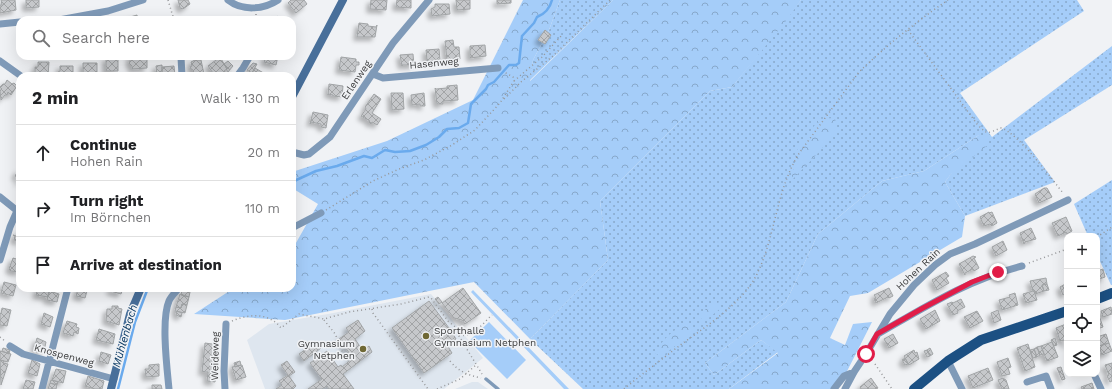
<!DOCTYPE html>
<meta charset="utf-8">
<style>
:root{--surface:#fff;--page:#f6f6f6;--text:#202124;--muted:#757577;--line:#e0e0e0}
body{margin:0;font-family:"Work Sans",sans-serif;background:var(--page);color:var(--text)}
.controls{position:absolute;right:12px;bottom:12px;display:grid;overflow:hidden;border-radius:8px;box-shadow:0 4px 16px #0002}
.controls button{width:36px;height:36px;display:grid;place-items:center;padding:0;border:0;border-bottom:1px solid var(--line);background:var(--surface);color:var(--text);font:20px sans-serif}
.stop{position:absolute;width:12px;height:12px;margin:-9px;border:3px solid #e11d48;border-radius:50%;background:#fff}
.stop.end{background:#e11d48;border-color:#fff;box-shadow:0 1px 4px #0008}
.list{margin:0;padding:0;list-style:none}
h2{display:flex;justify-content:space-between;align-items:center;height:52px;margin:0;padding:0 16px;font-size:17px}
h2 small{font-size:13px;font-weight:400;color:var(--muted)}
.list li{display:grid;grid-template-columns:26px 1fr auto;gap:12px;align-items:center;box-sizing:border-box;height:56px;padding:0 16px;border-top:1px solid var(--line)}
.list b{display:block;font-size:15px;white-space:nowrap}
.list p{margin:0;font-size:13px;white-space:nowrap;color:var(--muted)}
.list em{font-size:13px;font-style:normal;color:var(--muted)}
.icon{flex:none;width:22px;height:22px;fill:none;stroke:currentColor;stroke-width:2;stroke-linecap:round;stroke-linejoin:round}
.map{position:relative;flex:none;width:1112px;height:389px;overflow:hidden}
.search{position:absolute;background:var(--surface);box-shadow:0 4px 16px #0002;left:16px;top:16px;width:280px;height:44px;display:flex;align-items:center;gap:10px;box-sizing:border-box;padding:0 14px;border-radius:12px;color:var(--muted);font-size:15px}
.panel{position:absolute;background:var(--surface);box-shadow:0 4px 16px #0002;left:16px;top:72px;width:280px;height:220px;border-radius:12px}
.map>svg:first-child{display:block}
.built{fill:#dee6ef}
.grass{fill:url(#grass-dots)}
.forest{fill:url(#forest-crowns)}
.garden{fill:#a5cdf9}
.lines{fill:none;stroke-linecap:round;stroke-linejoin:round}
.stream{stroke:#6aaaed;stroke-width:2.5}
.building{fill:url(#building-cross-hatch);stroke:#a1a4a6;filter:url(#shadow)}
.path{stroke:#969799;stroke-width:1.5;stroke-dasharray:1 3;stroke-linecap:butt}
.service{stroke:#7f9ab8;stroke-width:3.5}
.minor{stroke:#7f9ab8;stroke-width:7}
.secondary{stroke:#486f9a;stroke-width:8}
.primary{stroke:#1c5083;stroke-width:10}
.route{stroke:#e11d48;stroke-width:5}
.poi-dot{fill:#6f6834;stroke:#f0f2f5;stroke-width:1.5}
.labels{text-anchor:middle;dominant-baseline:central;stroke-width:3;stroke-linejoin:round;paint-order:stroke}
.street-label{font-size:10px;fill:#3a3b3c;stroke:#f0f2f5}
.poi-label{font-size:10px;fill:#3a3b3c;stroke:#f0f2f5;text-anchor:start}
.water-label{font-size:11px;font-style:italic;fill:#063660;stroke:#f0f2f5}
</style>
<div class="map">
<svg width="1112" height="389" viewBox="0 0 1112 389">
<defs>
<pattern id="grass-dots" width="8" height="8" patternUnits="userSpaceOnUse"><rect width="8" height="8" fill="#a5cdf9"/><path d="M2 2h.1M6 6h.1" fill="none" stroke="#87a8cb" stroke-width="1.8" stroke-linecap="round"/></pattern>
<pattern id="forest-crowns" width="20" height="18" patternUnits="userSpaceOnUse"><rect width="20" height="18" fill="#a5cdf9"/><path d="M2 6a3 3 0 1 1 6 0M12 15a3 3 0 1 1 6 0" fill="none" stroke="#87a8cb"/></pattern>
<pattern id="building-cross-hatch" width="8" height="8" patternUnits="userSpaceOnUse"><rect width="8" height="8" fill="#c6c8cb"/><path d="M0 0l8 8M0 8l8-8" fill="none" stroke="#a2a4a6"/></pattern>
<filter id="shadow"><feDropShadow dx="-3.5" dy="3.5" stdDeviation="2" flood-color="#0004"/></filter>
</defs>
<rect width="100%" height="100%" fill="#f0f2f5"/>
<path class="built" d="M 431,294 L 483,358 L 444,389 L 265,389 L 247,340 L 269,324 L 328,314 Z
M 472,382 L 478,382 L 488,389 L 455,389 Z"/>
<path class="grass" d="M 560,0 L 613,0 L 529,81 L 533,60 L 549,30 Z
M 801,0 L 1077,0 L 1084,11 L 960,93 L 992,137 L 1112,46 L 1112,85 L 1024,140 L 1055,182 L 965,216 L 945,182 L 979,135 L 924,171 L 882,181 L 818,234 L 786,302 L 705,363 L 714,375 L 761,340 L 778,352 L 729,389 L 583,389 L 530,339 L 608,260 L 600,201 L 710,91 L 732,87 Z
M 1112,180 L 1112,285 L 1111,285 L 1097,255 L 1097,236 L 1088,236 L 1074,204 Z"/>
<path class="forest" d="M 523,0 L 560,0 L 549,30 L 533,60 L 530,81 L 613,0 L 801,0 L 786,21 L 732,87 L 710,91 L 600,201 L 608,260 L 530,339 L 474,282 L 285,320 L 194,314 L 234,288 L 292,288 L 292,250 L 318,204 L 292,188 L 292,172 L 387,141 L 473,100 Z
M 835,118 L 837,128 L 820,151 L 792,180 L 792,173 L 796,162 L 795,153 L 819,119 Z
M 979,135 L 987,137 L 988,145 L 951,174 L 945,182 L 965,216 L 962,237 L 868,293 L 850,296 L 830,338 L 845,345 L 853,324 L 872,322 L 838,389 L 729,389 L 778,353 L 761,340 L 714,375 L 705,363 L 786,302 L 818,234 L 882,181 L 924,171 Z
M 717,301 L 721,303 L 721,308 L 706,320 L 702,320 L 700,316 L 708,306 Z
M 687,324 C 692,328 692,330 689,335 L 661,357 L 655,353 C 662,340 674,328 687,324 Z"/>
<path class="garden" d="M 473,290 L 569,389 L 564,389 L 471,292 Z
M 489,322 L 526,360 L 507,379 L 469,341 Z"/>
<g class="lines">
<path class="stream" d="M 292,182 L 316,171 L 337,166 L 364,156 L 372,158 L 385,150 L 395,152 L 410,151 L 426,145 L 439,137 L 447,129 L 459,128 L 468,123 L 471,104 L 486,89 L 488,85 L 494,82 L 509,65 L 516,65 L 519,63 L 522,36 L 534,23 L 537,17 C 545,14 550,8 552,0
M 118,389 L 135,322 L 148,288"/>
</g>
<path class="building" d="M 1,0 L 15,0 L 16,10 L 0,13 L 0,5 L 2,5 Z
M 26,0 L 39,0 L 39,7 L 26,8 Z
M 178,0 L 188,0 L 190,4 L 183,9 L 180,8 Z
M 291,0 L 304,0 L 307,4 L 296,13 L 288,3 Z
M 371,0 L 387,0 L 386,10 L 370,9 Z
M 397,0 L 411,0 L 411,8 L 396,7 Z
M 456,0 L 470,0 L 470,9 L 457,10 Z
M 497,0 L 511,0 L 511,3 L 497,4 Z
M 435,4 L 449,4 L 450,14 L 432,16 L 431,9 L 435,7 Z
M 137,15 L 138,20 L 124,20 L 123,19 Z
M 278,16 L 280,19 L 283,17 L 286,20 L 273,20 Z
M 250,17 L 250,20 L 238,20 L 237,18 Z
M 359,23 L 368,24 L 368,26 L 376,27 L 377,25 L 375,37 L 357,37 Z
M 545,30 L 551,35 L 545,44 L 538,40 Z
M 453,40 L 454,47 L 459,47 L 460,59 L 447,60 L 445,41 Z
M 485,45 L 486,56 L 470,58 L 470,46 Z
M 439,49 L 440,60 L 427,61 L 426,50 Z
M 413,54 L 414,65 L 402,65 L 402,66 L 400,55 Z
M 130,56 L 147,56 L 147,68 L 132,69 L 132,66 L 129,63 L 130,61 Z
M 264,56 L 278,56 L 276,65 L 264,62 L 266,57 Z
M 220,57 L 227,69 L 224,71 L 225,72 L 219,76 L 218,74 L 215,76 L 208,66 Z
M 341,57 L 356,59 L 356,62 L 359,62 L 359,65 L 356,65 L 355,72 L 339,70 Z
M 106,58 L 118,58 L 118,71 L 106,71 Z
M 195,60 L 201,60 L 204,74 L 195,76 L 193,70 L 191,69 L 190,67 L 192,66 L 191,62 Z
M 228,61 L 233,66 L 228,72 L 226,69 L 227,69 L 224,64 Z
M 38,62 L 49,62 L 48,76 L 35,76 L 35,67 L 38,67 Z
M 83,63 L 97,63 L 97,76 L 83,76 Z
M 253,63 L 257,64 L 252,73 L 247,70 Z
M 162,65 L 162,76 L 157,76 L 156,66 Z
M 60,66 L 73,66 L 73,76 L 59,76 L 58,72 L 60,71 Z
M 174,66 L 175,76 L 162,76 L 162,67 Z
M 255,68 L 267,75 L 266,76 L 250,76 Z
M 7,80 L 12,84 L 14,83 L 17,86 L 11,95 L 8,92 L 7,95 L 5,95 L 1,100 L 0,91 L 2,89 L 0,87 L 3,84 L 5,84 Z
M 329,84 L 343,86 L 342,97 L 333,96 L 333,95 L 328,94 L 328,95 Z
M 457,85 L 458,100 L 443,101 L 443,104 L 437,104 L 435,88 L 436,89 L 447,88 L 447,86 Z
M 391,93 L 403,93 L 404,109 L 392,110 Z
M 424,93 L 425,106 L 420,106 L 420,104 L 412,105 L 411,95 Z
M 374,94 L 381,99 L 372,113 L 381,119 L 377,125 L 372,122 L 371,124 L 369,122 L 370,121 L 361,116 L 366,109 L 365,107 Z
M 313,112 L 328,115 L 326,128 L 321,127 L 321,124 L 311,122 L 310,124 Z
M 19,169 L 20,170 L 20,182 L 18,182 L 20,178 L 15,176 Z
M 1044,188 L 1047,188 L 1052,197 L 1039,203 L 1035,194 Z
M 989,212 L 989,213 L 992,212 L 997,223 L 992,226 L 990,224 L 984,226 L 980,217 Z
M 1066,217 L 1072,231 L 1067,234 L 1066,232 L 1058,236 L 1052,223 Z
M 1031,228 L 1036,239 L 1025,242 L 1024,244 L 1020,233 Z
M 19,230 L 20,230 L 20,243 L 19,241 L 14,240 L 15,236 L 13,235 L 16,236 Z
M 1003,241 L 1007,250 L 996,256 L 992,247 Z
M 973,256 L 976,257 L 974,258 L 979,268 L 974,271 L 973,269 L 965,273 L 965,275 L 959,264 Z
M 13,258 L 20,260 L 20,272 L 11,271 L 9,269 Z
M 1103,269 L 1105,277 L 1097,280 L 1097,271 Z
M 946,272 L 949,276 L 946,278 L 949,283 L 937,290 L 932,280 Z
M 1046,278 L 1047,284 L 1042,285 L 1044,291 L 1035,294 L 1034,291 L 1033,291 L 1030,281 Z
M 4,282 L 16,285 L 13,296 L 1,293 Z
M 1067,283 L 1067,293 L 1063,295 L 1060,287 Z
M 1047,284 L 1049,290 L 1044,291 L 1042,285 Z
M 38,288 L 50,290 L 48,297 L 36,295 Z
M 78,288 L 88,288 L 87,291 Z
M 111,288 L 123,288 L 121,294 L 110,291 Z
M 463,288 L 481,313 L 465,324 L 462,320 L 454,318 L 442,303 Z
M 889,288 L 893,296 L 889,298 L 888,297 L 876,303 L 874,299 L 876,298 L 874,295 Z
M 78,289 L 87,291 L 85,298 L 76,296 Z
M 182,290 L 190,292 L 189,297 L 181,295 Z
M 49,291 L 59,294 L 57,302 L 47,300 Z
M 1033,291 L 1034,291 L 1037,300 L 1026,303 L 1023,294 Z
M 1015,293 L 1018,305 L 1002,310 L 999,300 L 1010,297 L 1009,295 Z
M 180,294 L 189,297 L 187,305 L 182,304 L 181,308 L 176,307 Z
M 438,297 L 442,302 L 439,304 L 435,299 Z
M 961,299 L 965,307 L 957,311 L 958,313 L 953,315 L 947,304 L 952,302 L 953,303 Z
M 429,301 L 449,328 L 454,329 L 453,334 L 456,339 L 447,345 L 452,353 L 424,373 L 392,328 Z
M 182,304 L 187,305 L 185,313 L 175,311 L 176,307 L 181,308 Z
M 112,306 L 118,306 L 118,308 L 122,309 L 119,325 L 106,321 L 107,309 L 112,309 Z
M 1111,307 L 1112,314 L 1103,317 L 1101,311 Z
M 2,308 L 11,310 L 7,326 L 0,325 L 0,313 L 1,314 Z
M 935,310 L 940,321 L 926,329 L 920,319 Z
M 998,310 L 1001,320 L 994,323 L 991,313 Z
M 1097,310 L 1100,318 L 1097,319 Z
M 177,311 L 182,313 L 181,317 L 176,315 Z
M 977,311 L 983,321 L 970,328 L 964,317 Z
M 44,313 L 53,317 L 50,327 L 41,324 Z
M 1100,318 L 1103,327 L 1097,329 L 1097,319 Z
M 358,320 L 365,331 L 355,339 L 363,351 L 369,346 L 372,352 L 343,374 L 354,389 L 329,389 L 327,386 L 322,389 L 308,389 L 322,379 L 310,363 L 327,351 L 338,367 L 341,365 L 342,367 L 353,358 L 339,339 L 349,332 L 346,328 Z
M 67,321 L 77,324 L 76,327 L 79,328 L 78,334 L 74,332 L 73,336 L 63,333 Z
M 1066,324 L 1067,345 L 1066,345 L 1064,340 L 1060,341 L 1056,328 Z
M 99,329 L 115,334 L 113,344 L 96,340 Z
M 893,334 L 898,343 L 889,348 L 884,339 Z
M 1106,334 L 1109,343 L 1099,346 L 1097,337 Z
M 37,338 L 46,342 L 44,351 L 34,349 Z
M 1055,338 L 1057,345 L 1054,346 L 1051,340 Z
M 316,342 L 321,348 L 304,361 L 299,354 Z
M 1052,342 L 1058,357 L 1047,361 L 1041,346 Z
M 205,343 L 219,345 L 215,382 L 207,381 L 208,372 L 202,372 Z
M 1109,343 L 1112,351 L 1102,355 L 1099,346 Z
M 1028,344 L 1035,367 L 1025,371 L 1017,348 Z
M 1041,346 L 1044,354 L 1040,355 L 1037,347 Z
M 1037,347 L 1040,355 L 1037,357 L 1034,349 Z
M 3,348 L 10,350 L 9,354 L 2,351 Z
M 930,348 L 933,354 L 930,356 L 927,350 Z
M 1034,349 L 1037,357 L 1033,358 L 1030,350 Z
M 914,350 L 915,353 L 917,352 L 919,359 L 909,365 L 904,356 Z
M 927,350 L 930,356 L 927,357 L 924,351 Z
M 0,351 L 11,354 L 8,362 L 0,360 Z
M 101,352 L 111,355 L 108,364 L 99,361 Z
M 905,358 L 908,364 L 905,365 L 902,360 Z
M 1008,358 L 1011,367 L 1008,368 L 1010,374 L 1002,376 L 997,362 Z
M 0,360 L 4,361 L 3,363 L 8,364 L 1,385 Z
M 32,360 L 40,364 L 37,376 L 28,373 Z
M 240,361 L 241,365 L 235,367 L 234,363 Z
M 287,361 L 295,372 L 289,376 L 296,386 L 293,389 L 276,389 L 282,385 L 279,381 L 288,375 L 281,365 Z
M 1112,363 L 1112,381 L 1110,382 L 1107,376 L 1109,375 L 1105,365 Z
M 159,364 L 159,376 L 146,377 L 145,369 L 149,369 L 149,365 Z
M 242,365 L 246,377 L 236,380 L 232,367 Z
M 1061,367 L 1065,379 L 1062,380 L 1057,368 Z
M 988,368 L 993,380 L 973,388 L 968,376 Z
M 56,369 L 66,371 L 63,383 L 52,380 Z
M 88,376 L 104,381 L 102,389 L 95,389 L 85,386 Z
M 871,378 L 878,388 L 876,389 L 861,389 L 860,387 Z
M 1003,378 L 1006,380 L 1009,389 L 1002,389 L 998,380 Z
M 26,380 L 35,382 L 33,389 L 23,389 Z
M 51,380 L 58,382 L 57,385 L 50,383 Z
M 50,383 L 57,385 L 56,389 L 48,389 Z
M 1092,383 L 1094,389 L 1082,389 L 1081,387 Z
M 152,385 L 161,385 L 162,389 L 152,389 Z"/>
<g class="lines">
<path class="path" d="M 168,0 L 174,20
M 256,14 L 256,20
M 908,30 L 977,124 C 988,136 987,133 1001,128 C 1017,132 1052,179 1063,193
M 514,81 L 542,57 L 562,35
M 504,99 L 521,82 L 553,56 L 610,0
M 326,210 L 373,181 L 399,169 L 424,160 L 452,145 L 475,130 L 500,103 L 514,81 L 513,77 L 504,72
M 1097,237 L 1112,227
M 1029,263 L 1067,249
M 372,309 L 373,313 L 428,389
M 324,320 L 336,335 L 337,341 L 347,361
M 232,321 C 248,314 269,312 281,328 L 299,314 L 324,319 L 349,312 L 401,304 L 429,297 L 431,298 L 448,321 L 459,330 L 459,336 L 482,374
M 459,335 C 473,338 483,323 492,315
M 0,337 L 5,341
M 450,361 C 459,372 468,375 481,378
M 875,364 L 892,389
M 437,389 L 460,379 L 476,365
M 624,389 C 642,374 661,360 679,346 C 705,327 743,303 757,274 C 776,235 776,189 800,152 L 859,72 C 886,46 917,21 948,0"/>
<path class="service" d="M 486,379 L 498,389"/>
<path class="minor" d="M 228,0 C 242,11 263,10 278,0
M 59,20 L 108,11 L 143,0
M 0,24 L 20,22
M 181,57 L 182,76
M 0,61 L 21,76
M 373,74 L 383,78 L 498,68
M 237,76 L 243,68 L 250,56
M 292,152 L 304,155 L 309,154 L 330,137 L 393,43 L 429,0
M 0,197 L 20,213
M 292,228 L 321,213
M 0,260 L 10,227 L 17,211
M 878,334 C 925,307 969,279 1022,266
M 10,346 L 23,354 L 114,379
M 948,361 L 962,389
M 1094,374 L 1101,389
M 1027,382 L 1046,376 L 1051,389
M 42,389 L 68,288
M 169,389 C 167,368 161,319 169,301 C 171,296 176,292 179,288
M 225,389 L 224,371 L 226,324
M 834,389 L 844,376 L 854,372
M 845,389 L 854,372 L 866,354 L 890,314 L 914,285 L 935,265 L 950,254 L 975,244 L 1068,200"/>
<path class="secondary" d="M 292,97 L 343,0
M 111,389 L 130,314 L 141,288"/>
<path class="primary" d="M 1097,299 L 1112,293
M 914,389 L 948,361 L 981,340 L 1067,311"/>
</g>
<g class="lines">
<path class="route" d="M 866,354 L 877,334 L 923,308 L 972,282 L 998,272"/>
</g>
<g class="poi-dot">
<circle cx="426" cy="336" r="4"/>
<circle cx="363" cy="349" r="4"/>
</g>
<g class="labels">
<g class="street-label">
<text transform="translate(434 63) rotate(-5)">Hasenweg</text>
<text transform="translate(356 80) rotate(-56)">Erlenweg</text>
<text transform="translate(918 269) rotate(-43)">Hohen Rain</text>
<text transform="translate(64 355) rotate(15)">Knospenweg</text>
<text transform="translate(215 356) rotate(-89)">Weideweg</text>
</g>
<g class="poi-label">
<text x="434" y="330">Sporthalle<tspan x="434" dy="12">Gymnasium Netphen</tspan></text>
<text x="355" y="343" text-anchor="end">Gymnasium<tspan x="355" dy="12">Netphen</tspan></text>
</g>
<g class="water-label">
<text transform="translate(125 336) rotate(-74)">Mühlenbach</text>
</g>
</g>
</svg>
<div class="controls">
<button>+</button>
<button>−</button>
<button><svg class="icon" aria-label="locate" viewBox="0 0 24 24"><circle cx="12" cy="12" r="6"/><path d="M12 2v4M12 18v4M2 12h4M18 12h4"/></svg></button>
<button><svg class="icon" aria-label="layers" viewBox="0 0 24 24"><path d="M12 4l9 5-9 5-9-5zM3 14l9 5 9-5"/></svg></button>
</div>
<div class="stop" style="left:866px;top:354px"></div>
<div class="stop end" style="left:998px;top:272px"></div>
<div class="search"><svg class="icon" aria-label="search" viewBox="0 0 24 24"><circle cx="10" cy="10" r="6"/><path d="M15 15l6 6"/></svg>Search here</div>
<section class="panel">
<h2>2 min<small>Walk · 130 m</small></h2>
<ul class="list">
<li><svg class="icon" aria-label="ahead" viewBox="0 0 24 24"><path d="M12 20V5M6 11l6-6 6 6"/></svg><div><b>Continue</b><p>Hohen Rain</p></div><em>20 m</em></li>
<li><svg class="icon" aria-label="right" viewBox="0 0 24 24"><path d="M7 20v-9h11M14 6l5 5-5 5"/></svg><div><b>Turn right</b><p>Im Börnchen</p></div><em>110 m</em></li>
<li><svg class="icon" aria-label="arrive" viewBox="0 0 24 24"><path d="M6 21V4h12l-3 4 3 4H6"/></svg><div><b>Arrive at destination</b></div></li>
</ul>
</section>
</div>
